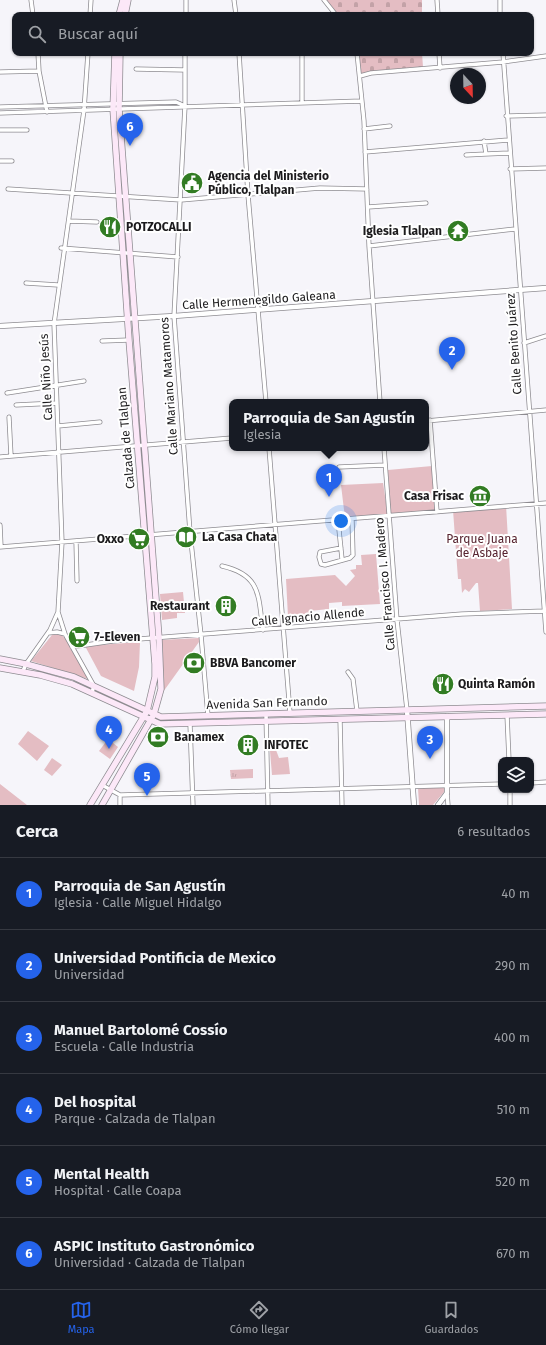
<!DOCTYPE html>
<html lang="es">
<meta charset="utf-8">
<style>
:root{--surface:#171b24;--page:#242831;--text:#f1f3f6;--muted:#9ea1a6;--line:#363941;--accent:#2563eb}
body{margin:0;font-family:"Fira Sans",sans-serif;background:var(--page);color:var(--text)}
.controls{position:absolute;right:12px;bottom:12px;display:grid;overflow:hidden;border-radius:8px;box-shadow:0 1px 3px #0004}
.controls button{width:36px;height:36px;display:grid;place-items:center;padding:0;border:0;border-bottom:1px solid var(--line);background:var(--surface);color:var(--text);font:20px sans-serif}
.compass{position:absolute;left:450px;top:68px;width:36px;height:36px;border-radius:50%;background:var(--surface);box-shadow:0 1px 3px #0004;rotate:158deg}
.you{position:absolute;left:341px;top:521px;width:14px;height:14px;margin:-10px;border:3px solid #fff;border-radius:50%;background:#1a73e8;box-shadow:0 0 0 6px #1a73e833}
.badge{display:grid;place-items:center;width:26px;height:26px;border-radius:50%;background:var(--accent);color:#fff;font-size:13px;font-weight:700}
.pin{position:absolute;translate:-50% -33px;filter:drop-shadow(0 1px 2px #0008)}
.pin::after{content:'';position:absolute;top:21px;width:14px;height:12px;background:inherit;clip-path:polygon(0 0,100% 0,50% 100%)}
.popup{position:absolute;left:229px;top:399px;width:200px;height:52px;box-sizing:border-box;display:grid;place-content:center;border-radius:8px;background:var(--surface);filter:drop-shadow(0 1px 3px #0005);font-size:13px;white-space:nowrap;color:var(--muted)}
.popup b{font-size:15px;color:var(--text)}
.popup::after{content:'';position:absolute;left:50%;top:100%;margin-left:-8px;border:8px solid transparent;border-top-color:var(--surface)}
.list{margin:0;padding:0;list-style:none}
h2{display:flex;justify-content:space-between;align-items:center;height:52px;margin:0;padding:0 16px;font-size:17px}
h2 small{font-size:13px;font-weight:400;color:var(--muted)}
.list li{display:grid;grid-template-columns:26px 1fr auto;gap:12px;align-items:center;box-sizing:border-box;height:72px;padding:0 16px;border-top:1px solid var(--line)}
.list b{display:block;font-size:15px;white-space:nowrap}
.list p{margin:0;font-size:13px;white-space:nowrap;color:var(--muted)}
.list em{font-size:13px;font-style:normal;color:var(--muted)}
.icon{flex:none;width:22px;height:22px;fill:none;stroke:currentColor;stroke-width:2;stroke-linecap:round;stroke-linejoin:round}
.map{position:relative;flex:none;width:546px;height:805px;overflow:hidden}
.search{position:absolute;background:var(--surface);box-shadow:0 1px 3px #0004;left:12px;right:12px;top:12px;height:44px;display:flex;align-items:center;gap:10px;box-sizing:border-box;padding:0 14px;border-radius:8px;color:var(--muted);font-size:15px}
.sheet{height:484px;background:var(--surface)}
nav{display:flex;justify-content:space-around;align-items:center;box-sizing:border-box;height:56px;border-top:1px solid var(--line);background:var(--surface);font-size:11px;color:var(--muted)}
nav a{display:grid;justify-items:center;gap:2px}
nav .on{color:var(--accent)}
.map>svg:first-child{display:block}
.grass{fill:url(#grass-tufts)}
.cemetery{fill:url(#cemetery-stones)}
.green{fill:#e4bdc3}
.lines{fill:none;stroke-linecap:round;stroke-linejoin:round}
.minor-casing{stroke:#8e8c91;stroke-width:5}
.tertiary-casing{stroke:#8e8c91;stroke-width:6}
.secondary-casing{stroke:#8e8c91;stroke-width:7}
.minor{stroke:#fff;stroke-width:3.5}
.tertiary{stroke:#fff;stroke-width:4.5}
.secondary{stroke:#fce8f8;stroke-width:5.5}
.labels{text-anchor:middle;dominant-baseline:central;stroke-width:4;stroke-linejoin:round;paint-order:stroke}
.poi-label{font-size:12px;font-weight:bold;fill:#1c1b1d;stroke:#fff;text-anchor:start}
.street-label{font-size:12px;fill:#1c1b1d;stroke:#fff}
.park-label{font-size:12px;fill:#572430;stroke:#fff}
</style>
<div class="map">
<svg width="546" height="805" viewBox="0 0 546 805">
<defs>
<pattern id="grass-tufts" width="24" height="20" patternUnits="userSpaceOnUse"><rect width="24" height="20" fill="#e4bdc3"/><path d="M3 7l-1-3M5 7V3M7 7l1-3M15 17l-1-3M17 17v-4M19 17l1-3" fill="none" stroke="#c3a2a7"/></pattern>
<pattern id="cemetery-stones" width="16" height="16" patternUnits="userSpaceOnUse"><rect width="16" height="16" fill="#e4bdc3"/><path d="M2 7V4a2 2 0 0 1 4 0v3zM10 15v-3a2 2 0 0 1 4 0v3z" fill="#c3a2a7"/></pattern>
</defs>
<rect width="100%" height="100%" fill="#f6f5fa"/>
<path class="grass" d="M 253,769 L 253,778 L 231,779 L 230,770 Z"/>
<path class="cemetery" d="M 325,0 L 422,0 L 422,15 L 337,15 Z
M 357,53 L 422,53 L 423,67 L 360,75 Z"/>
<path class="green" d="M 432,466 L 437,511 L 389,515 L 388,470 Z
M 383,483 L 388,515 L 345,518 L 341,485 Z
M 506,505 L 512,609 L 480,611 L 478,583 L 476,583 L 469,592 L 465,589 L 462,593 L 461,579 L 458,579 L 453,510 Z
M 376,554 L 380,604 L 342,606 L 342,602 L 329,603 L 329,609 L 309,611 L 309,616 L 288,617 L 286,579 L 335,575 L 346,586 L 355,576 L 350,570 L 356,569 L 356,565 L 362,565 L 361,555 Z
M 183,592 L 185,613 L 177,613 L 177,618 L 162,620 L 160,594 Z
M 61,634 L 67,641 L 88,679 L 31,661 L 52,635 Z
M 199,638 L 199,642 L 163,692 L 160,640 Z
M 140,642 L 139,667 L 134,691 L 101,676 L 85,646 Z
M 28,731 L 49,746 L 37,761 L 18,744 Z
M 108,739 L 118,747 L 110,759 L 99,751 Z
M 276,750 L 279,758 L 288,757 L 290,774 L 272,775 L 270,751 Z
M 52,758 L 62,765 L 52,776 L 44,770 Z
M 0,784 L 27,805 L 0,805 Z
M 444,786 L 444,792 L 433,805 L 419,805 L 418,788 Z"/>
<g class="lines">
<g class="minor-casing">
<path id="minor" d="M 31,0 L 33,15
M 234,0 L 236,15
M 324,0 L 336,15
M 437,0 L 438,15
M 500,0 L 500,15
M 90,15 L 91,0
M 186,15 L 186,0
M 38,53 L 39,71 L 47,112
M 88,53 L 84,110 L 54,324 L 62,542 L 58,612 L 65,634 L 94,686 L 92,692
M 185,53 L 185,106 L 174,316 L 190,532 L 201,635 L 208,716
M 239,53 L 248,195 L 266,402
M 357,53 L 364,121 L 369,246 L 380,402
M 439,53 L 440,68
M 503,53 L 546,632
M 136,69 L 185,70
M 0,72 L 39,71
M 360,76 L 371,73 L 503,62 L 546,56
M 302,102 L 302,56
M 0,107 L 176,102 L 185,106
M 0,113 L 362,101
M 506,116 L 546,115
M 364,129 L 390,126
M 0,130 L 27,130
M 484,141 L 486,154 L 509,153
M 365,152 L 508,140
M 466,155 L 486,154
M 0,161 L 12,161
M 510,169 L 546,168
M 8,189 L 181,200 L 320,188 L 367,189
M 368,207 L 426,203
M 69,221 L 97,222
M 369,246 L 515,229
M 61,248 L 178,257
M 26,283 L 58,285
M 102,341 L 129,340
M 524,343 L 546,336
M 7,393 L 84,381
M 16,405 L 57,403
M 9,417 L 11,456
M 430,420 L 437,512
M 426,421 L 546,410
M 58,426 L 100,422
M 269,448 L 290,713
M 384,448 L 397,620 L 407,710
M 0,457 L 232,438
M 339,467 L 385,465
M 338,520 L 342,559
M 0,525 L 1,547
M 76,541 L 77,581
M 0,547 C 182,533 364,516 546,503
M 341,548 L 320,552 L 319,557 L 321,564 L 325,565 L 350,558 L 353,555 L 352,519
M 222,566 C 262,575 258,597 263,630
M 48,633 L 57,632 L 65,634
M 72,647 L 113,641 L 462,614 L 545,611
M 23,671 L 26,664 L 50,630 L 58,612
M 348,672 L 353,679 L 357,711
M 266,714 L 268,805
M 507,715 L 509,760
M 340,719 L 342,805
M 190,724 L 193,805
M 531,783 L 546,782
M 102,785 L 120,795 L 501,784
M 510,790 L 510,805
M 447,793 L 448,805
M 120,795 L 120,805"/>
</g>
<g class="tertiary-casing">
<path id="tertiary" d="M 0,326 L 174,316 L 546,288
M 407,710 L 414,805
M 438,805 L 447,793 L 447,716"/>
</g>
<g class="secondary-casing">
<path id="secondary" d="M 119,15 L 123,0
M 125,15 L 128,0
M 0,659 L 26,664 L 74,677 L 161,717 L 546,706
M 0,668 L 40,675 L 72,684 L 160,724 L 546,714
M 90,805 L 147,711 L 155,677 L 155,664 L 129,340 L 113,109 L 115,53
M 102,805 L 154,714 L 161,689 L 159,638 L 119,109 L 120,53"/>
</g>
<use href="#minor" class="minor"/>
<use href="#tertiary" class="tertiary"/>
<use href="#secondary" class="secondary"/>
</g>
<defs>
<g id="civic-disc" transform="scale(1.15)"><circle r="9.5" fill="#327c23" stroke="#fff"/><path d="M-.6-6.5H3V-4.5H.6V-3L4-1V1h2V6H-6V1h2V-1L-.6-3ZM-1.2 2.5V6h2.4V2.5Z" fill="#fff"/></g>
<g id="restaurant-disc" transform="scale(1.15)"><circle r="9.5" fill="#327c23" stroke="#fff"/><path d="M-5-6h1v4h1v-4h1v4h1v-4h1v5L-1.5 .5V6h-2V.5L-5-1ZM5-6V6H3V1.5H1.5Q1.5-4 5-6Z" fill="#fff"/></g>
<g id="temple-disc" transform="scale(1.15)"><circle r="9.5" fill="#327c23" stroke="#fff"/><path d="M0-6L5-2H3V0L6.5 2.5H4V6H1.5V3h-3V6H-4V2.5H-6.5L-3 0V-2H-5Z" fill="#fff"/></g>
<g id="museum-disc" transform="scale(1.15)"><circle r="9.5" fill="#327c23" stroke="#fff"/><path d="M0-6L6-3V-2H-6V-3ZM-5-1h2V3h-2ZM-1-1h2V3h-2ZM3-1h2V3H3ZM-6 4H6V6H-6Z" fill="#fff"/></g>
<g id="library-disc" transform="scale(1.15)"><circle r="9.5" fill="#327c23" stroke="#fff"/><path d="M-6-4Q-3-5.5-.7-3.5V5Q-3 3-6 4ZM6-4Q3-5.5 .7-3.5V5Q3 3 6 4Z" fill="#fff"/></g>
<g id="supermarket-disc" transform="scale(1.15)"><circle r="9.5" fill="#327c23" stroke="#fff"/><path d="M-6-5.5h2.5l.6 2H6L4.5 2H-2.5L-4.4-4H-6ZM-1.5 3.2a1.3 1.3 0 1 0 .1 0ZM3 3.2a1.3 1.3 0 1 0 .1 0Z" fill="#fff"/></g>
<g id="building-disc" transform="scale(1.15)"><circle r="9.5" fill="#327c23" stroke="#fff"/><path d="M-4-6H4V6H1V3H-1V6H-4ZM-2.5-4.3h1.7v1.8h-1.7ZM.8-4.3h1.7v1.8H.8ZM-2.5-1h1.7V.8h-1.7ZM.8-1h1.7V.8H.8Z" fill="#fff"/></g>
<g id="bank-disc" transform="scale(1.15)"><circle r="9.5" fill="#327c23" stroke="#fff"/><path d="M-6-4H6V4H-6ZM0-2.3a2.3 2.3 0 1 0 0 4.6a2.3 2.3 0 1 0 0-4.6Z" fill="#fff"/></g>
</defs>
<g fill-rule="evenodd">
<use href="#civic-disc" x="192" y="183"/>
<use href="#restaurant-disc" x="110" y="227"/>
<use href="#temple-disc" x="458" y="231"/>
<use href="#museum-disc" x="480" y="496"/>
<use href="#library-disc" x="186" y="537"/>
<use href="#supermarket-disc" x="139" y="539"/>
<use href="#building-disc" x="226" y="606"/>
<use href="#supermarket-disc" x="79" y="637"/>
<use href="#bank-disc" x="194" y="663"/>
<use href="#restaurant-disc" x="443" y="684"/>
<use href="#bank-disc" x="158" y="737"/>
<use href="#building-disc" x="248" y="745"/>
</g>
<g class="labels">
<g class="poi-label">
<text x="208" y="176">Agencia del Ministerio<tspan x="208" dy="14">Público, Tlalpan</tspan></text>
<text x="126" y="227">POTZOCALLI</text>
<text x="442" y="231" text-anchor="end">Iglesia Tlalpan</text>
<text x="464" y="496" text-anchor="end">Casa Frisac</text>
<text x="202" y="537">La Casa Chata</text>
<text x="124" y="539" text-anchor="end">Oxxo</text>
<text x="210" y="606" text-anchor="end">Restaurant</text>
<text x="94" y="637">7-Eleven</text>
<text x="210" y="663">BBVA Bancomer</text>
<text x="458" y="684">Quinta Ramón</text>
<text x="174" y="737">Banamex</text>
<text x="264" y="745">INFOTEC</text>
</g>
<g class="street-label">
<text transform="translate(259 300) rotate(-4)">Calle Hermenegildo Galeana</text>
<text transform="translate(514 344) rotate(-94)">Calle Benito Juárez</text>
<text transform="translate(46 377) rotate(-93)">Calle Niño Jesús</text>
<text transform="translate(169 386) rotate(-94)">Calle Mariano Matamoros</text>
<text transform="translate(126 438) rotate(-95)">Calzada de Tlalpan</text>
<text transform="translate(385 584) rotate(-95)">Calle Francisco I. Madero</text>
<text transform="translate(308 617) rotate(-5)">Calle Ignacio Allende</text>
<text transform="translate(267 703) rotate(-2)">Avenida San Fernando</text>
</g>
<g class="park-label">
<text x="482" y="539">Parque Juana<tspan x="482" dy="14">de Asbaje</tspan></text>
</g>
</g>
</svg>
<div class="controls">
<button><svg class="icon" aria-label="layers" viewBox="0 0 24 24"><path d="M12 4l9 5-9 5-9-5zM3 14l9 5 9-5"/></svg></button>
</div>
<svg class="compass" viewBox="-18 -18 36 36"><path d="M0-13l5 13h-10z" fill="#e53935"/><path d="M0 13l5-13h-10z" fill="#9ea1a6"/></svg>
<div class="you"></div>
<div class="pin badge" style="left:329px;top:497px">1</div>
<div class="popup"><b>Parroquia de San Agustín</b>Iglesia</div>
<div class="pin badge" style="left:452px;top:370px">2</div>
<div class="pin badge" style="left:430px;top:759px">3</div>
<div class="pin badge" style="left:109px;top:749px">4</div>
<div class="pin badge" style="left:147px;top:796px">5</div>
<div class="pin badge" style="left:130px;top:146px">6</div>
<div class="search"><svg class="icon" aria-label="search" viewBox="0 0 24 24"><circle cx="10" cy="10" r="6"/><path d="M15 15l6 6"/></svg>Buscar aquí</div>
</div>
<section class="sheet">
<h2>Cerca<small>6 resultados</small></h2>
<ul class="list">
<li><span class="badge">1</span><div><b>Parroquia de San Agustín</b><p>Iglesia · Calle Miguel Hidalgo</p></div><em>40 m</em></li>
<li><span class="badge">2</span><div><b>Universidad Pontificia de Mexico</b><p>Universidad</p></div><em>290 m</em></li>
<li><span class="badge">3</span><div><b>Manuel Bartolomé Cossío</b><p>Escuela · Calle Industria</p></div><em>400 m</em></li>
<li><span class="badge">4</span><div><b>Del hospital</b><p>Parque · Calzada de Tlalpan</p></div><em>510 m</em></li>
<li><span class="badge">5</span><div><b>Mental Health</b><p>Hospital · Calle Coapa</p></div><em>520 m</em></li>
<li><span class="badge">6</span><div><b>ASPIC Instituto Gastronómico</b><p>Universidad · Calzada de Tlalpan</p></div><em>670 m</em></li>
</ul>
</section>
<nav>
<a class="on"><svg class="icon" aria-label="map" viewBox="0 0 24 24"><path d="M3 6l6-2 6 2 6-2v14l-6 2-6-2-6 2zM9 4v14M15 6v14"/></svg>Mapa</a>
<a><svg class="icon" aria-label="directions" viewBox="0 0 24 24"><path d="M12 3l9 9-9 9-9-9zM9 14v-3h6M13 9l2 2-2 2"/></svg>Cómo llegar</a>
<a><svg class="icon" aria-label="saved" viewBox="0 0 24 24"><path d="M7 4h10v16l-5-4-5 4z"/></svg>Guardados</a>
</nav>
